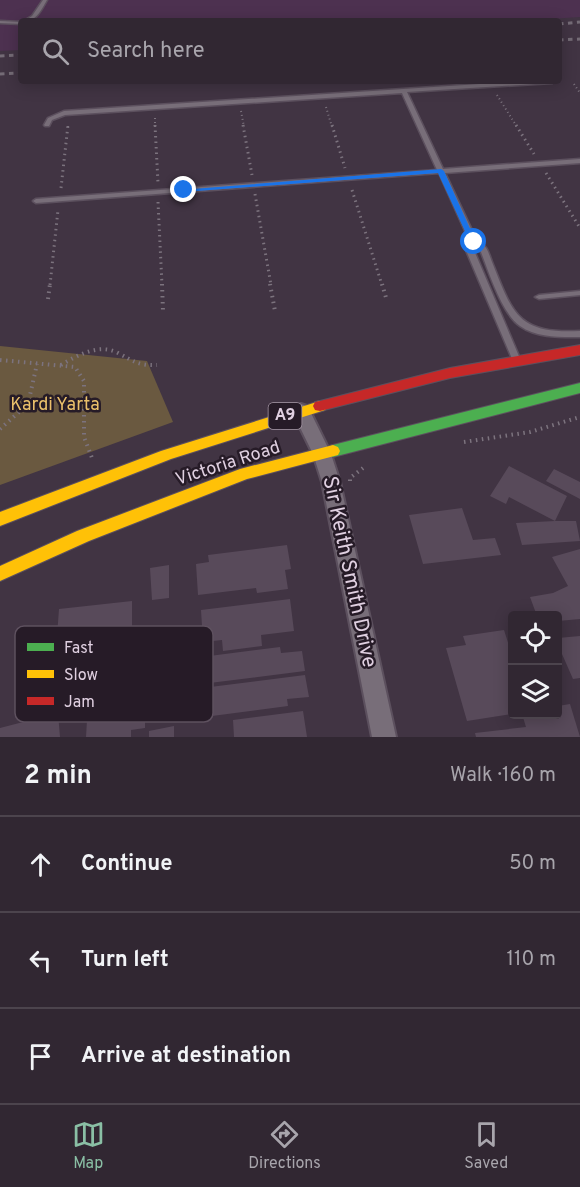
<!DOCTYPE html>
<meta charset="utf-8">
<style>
:root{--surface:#312732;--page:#3d333e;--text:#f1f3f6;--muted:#a8a5ac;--line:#4c444d;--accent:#8abfa5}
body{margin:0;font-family:Overpass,sans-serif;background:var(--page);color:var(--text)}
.controls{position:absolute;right:18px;bottom:18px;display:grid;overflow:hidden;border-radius:6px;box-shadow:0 3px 15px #0003}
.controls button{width:54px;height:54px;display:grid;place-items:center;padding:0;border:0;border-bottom:2px solid var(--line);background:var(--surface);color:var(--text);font:30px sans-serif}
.stop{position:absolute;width:18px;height:18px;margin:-14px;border:4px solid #1a73e8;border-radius:50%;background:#fff}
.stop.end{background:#1a73e8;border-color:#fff;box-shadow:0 2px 6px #0008}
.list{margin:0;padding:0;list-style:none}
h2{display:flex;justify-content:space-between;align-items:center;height:78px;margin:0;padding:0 24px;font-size:26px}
h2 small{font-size:20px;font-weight:400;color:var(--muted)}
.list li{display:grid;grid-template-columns:39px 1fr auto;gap:18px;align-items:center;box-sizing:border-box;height:96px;padding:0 24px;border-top:2px solid var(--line)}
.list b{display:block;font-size:22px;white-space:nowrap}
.list em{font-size:20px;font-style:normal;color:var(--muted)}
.icon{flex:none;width:33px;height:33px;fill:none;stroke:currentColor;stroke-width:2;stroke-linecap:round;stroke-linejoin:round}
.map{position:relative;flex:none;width:580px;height:737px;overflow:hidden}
.search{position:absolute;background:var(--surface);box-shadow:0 3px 15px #0003;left:18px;right:18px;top:18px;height:66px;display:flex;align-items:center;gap:15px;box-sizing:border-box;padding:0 21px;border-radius:6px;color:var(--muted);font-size:22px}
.sheet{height:366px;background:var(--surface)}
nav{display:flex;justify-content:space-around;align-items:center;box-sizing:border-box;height:84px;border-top:2px solid var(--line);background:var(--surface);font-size:16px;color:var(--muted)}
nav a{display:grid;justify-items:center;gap:3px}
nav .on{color:var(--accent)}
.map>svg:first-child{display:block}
.built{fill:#4d3150}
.green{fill:#6a5940}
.building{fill:#584a5a}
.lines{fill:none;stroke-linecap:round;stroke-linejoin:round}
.lane-casing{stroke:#5c505e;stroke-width:3}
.street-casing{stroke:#5c505e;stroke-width:4}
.fast-casing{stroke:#5c505e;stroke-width:2}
.slow-casing{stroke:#5c505e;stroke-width:2}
.jam-casing{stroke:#5c505e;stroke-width:2}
.path-far2{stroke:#7c737e;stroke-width:2;stroke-dasharray:1 3;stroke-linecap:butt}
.path-far1{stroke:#7c737e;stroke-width:3;stroke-dasharray:1.5 4;stroke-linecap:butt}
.path{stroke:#7c737e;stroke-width:4;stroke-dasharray:1.5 4.5;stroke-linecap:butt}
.lane{fill:#786e79;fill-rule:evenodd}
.street{fill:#786e79;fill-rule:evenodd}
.fast{fill:#4caf50;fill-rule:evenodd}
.slow{fill:#ffc107;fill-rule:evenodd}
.jam{fill:#c62828;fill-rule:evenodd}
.rail{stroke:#746b76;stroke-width:3;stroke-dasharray:4.5 4.5;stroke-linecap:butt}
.route{fill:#1a73e8}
.labels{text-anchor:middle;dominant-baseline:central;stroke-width:5;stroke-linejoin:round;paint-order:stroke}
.shield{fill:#261b27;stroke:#a89aa9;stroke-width:1.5}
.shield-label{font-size:16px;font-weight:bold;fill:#e0d0e1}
.park-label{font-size:18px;fill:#ebc06b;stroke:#261b27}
.street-label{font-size:18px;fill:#e0d0e1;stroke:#261b27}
.near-street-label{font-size:21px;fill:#e0d0e1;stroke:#261b27}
.key{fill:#261b27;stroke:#5e515f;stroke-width:1.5}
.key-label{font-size:16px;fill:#e0d0e1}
</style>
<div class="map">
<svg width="580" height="737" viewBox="0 0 580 737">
<rect width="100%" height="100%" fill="#413443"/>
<path class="built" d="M 0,0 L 580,0 L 580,17 L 519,21 L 21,21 L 21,50 L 0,51 Z"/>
<path class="green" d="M 0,346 L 147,361 L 173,422 L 0,485 Z"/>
<path class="building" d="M 509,466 L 567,496 L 555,521 L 576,521 L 580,541 L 522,545 L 516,523 L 555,521 L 509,497 L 506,504 L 490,496 Z
M 554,469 L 580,482 L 580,499 L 546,481 Z
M 462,508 L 473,540 L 495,538 L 501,555 L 423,564 L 409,515 Z
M 287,545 L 291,569 L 285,570 L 288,589 L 257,593 L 256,588 L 198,595 L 196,564 L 209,562 L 208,555 Z
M 580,549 L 580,619 L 558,621 L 558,616 L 537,616 L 530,597 L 553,593 L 568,586 L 552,557 Z
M 169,565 L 169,598 L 152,600 L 150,568 Z
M 290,599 L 294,631 L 261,635 L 262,646 L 223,651 L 222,640 L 203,642 L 201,610 Z
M 132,601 L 132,643 L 125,644 L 125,679 L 131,679 L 131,704 L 145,702 L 145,728 L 131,730 L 131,737 L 86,737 L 87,720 L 98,718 L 99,690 L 93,691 L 93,688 L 84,689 L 85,657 L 91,657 L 91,642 L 96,641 L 96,638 L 80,640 L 80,634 L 57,636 L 59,609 Z
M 504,630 L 512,655 L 512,714 L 467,721 L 446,648 L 466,645 L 463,636 Z
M 580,636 L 580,678 L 573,679 L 558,645 L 558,638 Z
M 280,647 L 281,653 L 302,651 L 305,671 L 169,688 L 168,672 L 186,670 L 186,659 Z
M 305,675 L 309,697 L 287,699 L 288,706 L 189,719 L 188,707 L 170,709 L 170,692 Z
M 570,704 L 580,737 L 476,737 L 475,733 L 526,727 L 522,714 L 558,714 L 558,706 Z
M 303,711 L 307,737 L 234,737 L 233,720 Z
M 58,713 L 60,737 L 0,737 L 0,728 Z
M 174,726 L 174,737 L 149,737 L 149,731 Z"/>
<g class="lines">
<g class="lane-casing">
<path id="lane" d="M 43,0 L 47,0 C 41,10 37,21 24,21 L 32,16 Z
M 0,21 L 21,22 L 21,24 L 0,23 Z
M 527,81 L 555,81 L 552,83 L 407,92 L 443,169 L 580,159 L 580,163 L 445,173 L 477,241 C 488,246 488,252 492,262 C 513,315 518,334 580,331 L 580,337 C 560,337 537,338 520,326 C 501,313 488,269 479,247 L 475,245 L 473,248 L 521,361 L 517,364 L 513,361 L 465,248 L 470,242 L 439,173 L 36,203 L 33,201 L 36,199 L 437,170 L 402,93 L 65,115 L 52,120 L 49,126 L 45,126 L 44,125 L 48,118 L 64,111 Z
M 580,291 L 580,295 L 539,299 L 535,297 L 539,295 Z"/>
</g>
<g class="street-casing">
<path id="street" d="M 301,404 L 307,406 L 310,411 L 331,454 L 340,482 L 396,737 L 372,737 L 322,482 L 313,454 L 292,411 L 295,406 Z"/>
</g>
<g class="fast-casing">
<path id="fast" d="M 580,383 L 580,393 L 333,457 L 328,455 L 326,451 L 328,447 L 333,445 Z"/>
</g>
<g class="slow-casing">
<path id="slow" d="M 320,401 L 325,402 L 327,406 L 325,410 L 171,459 L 0,526 L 0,512 L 161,451 Z
M 333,445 L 338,447 L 340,451 L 338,455 L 247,479 L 89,541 L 0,581 L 0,566 L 77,531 L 240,469 Z"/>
</g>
<g class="jam-casing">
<path id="jam" d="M 580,345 L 580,355 L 450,378 L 320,411 L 315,410 L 313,406 L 315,402 L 320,401 L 450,368 Z"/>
</g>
<path class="path-far2" d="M 574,84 L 580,93
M 497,95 L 517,127
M 326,107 L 332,127
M 241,111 L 244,127
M 155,118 L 155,127
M 68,127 L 68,124"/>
<path class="path-far1" d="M 155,125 L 158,183
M 243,125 L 252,175
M 332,125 L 345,168
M 516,125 L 534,154
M 546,173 L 580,228
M 61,188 L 68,125
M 352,190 L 382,285
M 255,194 L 271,285
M 158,202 L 162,285
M 50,285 L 58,210"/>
<path class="path" d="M 162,284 L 163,311
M 270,284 L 275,311
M 382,284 L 387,301
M 48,299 L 50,284
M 0,360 L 75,367 L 84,381 L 84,437 L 92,458
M 61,365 C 78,355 99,343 118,353 C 133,361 139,366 157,365
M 0,429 L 28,404 L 37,364
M 464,442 L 530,432 L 580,417
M 350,481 L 350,478 L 363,468"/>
<use href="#lane" class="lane"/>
<use href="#street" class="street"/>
<use href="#fast" class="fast"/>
<use href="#slow" class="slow"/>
<use href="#jam" class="jam"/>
<path class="rail" d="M 559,24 L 580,22
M 559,40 L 580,39
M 0,56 L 21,55
M 0,74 L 21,73"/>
</g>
<path class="route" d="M 441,169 L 444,171 L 477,244 L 470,242 L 438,173 L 184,192 L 180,190 Z"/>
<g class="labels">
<rect class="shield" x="268.5" y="403" width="33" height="26" rx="4.5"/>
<g class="shield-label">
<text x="285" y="416">A9</text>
</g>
<g class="park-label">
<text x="55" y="405">Kardi Yarta</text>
</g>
<g class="street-label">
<text transform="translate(228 464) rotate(-18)">Victoria Road</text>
</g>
<g class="near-street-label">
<text transform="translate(349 572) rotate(78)">Sir Keith Smith Drive</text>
</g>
</g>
<rect x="15" y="626" width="198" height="96" rx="9" class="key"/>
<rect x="27" y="643" width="27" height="8" fill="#4caf50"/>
<rect x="27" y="670" width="27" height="8" fill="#ffc107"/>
<rect x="27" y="697" width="27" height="8" fill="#c62828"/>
<g class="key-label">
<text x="64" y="653">Fast</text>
<text x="64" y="680">Slow</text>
<text x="64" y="707">Jam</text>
</g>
</svg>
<div class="controls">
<button><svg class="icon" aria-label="locate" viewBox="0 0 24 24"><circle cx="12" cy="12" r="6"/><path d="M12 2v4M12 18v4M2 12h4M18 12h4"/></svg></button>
<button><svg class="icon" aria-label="layers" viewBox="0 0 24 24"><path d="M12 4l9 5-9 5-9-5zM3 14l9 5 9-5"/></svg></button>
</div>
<div class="stop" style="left:474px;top:242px"></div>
<div class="stop end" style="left:184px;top:190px"></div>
<div class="search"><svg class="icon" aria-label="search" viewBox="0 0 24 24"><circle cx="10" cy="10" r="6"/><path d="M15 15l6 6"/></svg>Search here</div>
</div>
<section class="sheet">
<h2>2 min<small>Walk · 160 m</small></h2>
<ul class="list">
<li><svg class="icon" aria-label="ahead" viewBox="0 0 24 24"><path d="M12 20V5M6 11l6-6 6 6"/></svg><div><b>Continue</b></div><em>50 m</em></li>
<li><svg class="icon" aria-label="left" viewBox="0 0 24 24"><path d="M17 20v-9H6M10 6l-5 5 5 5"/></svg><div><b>Turn left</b></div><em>110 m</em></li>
<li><svg class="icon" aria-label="arrive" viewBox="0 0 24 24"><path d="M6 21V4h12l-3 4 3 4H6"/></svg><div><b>Arrive at destination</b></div></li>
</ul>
</section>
<nav>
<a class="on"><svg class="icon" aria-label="map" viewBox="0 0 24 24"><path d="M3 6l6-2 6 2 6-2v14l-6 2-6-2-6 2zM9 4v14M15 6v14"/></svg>Map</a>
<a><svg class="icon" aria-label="directions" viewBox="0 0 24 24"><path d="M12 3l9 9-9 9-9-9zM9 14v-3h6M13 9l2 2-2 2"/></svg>Directions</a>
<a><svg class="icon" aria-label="saved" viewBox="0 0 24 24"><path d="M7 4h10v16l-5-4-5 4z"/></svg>Saved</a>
</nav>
